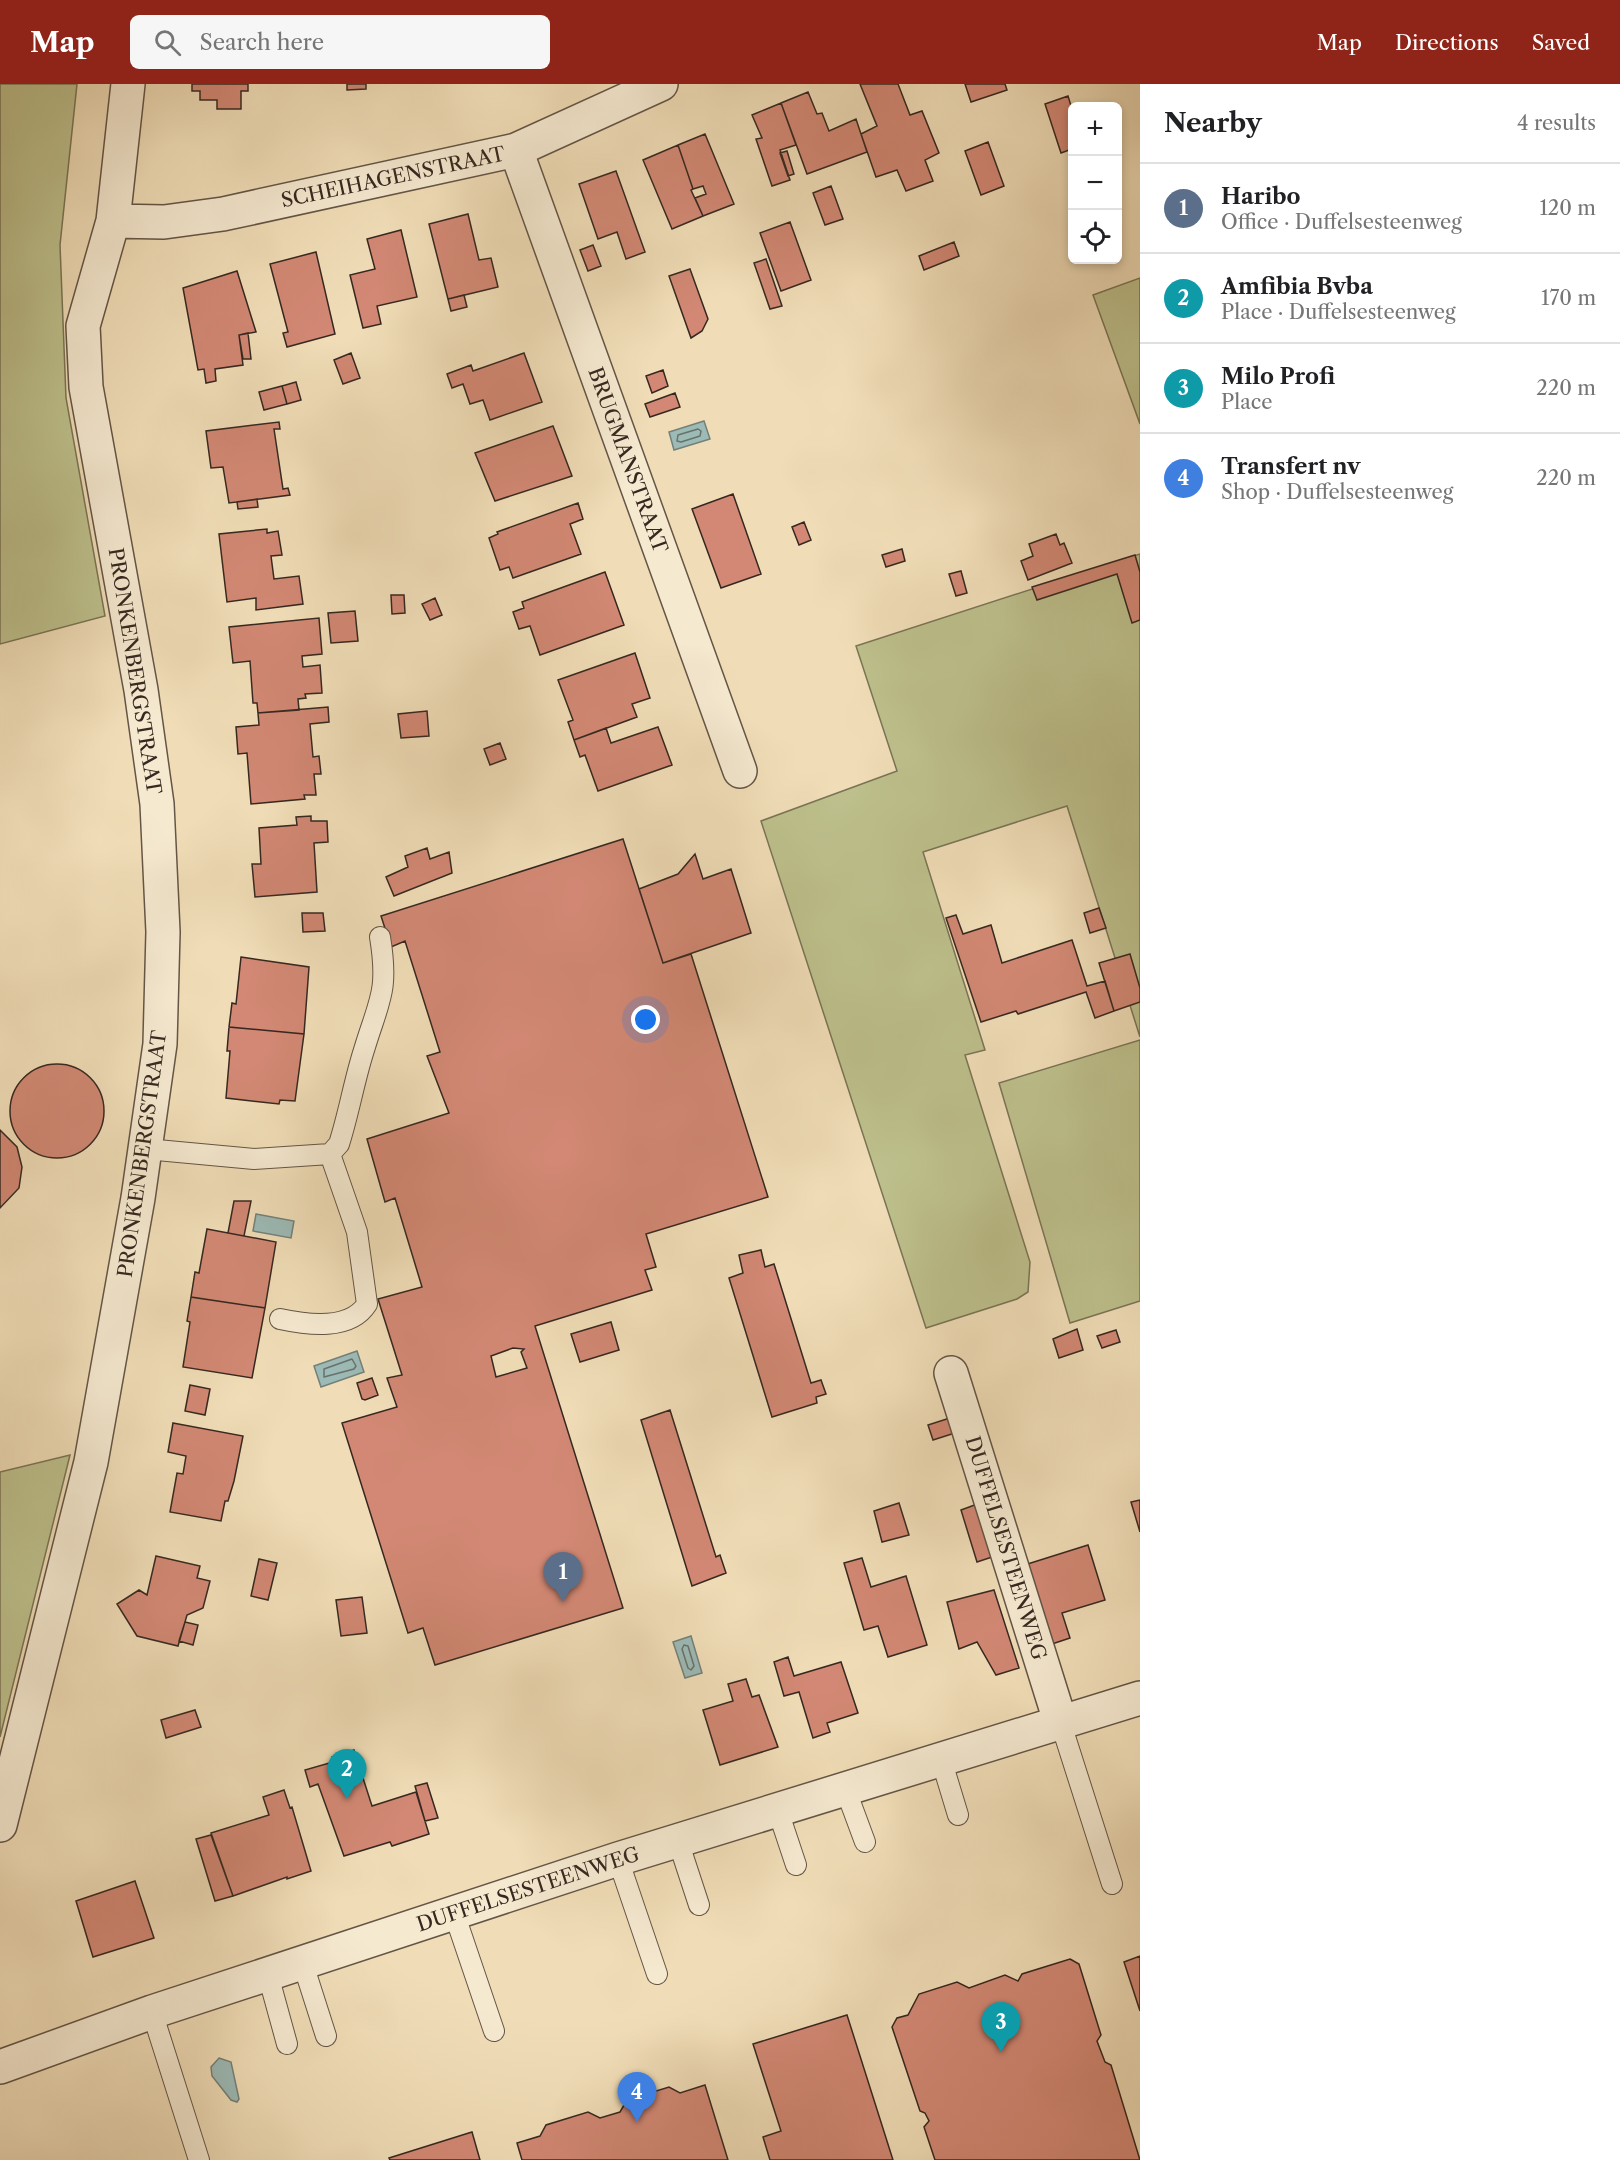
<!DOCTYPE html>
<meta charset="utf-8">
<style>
:root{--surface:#fff;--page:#f6f6f6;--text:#202124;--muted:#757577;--line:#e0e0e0;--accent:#8f2418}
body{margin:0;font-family:"Libre Caslon Text",serif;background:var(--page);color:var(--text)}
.controls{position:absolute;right:18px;top:18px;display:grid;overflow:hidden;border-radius:9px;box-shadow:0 3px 9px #0003}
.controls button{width:54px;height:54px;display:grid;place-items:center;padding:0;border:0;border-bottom:2px solid var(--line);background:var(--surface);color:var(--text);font:30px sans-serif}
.you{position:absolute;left:646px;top:936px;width:21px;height:21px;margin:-15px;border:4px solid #fff;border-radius:50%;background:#1a73e8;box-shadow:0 0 0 9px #1a73e833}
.badge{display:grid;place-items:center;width:39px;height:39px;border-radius:50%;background:var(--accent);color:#fff;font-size:20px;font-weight:700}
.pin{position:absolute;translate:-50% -50px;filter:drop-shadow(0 2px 3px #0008)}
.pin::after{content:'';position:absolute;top:32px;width:21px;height:18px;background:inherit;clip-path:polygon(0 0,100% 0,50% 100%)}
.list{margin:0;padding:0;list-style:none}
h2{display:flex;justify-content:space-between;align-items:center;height:78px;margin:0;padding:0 24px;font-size:26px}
h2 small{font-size:20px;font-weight:400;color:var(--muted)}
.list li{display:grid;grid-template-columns:39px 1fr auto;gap:18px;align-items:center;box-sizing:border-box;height:90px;padding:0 24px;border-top:2px solid var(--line)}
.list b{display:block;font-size:22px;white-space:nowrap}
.list p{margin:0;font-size:20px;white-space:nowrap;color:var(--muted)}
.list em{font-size:20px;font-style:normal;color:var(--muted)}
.icon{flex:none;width:33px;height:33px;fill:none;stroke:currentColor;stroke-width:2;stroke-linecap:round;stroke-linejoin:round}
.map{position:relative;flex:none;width:1140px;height:2076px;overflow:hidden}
header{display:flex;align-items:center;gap:36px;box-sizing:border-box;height:84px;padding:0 30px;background:var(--accent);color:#fff}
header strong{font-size:28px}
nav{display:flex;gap:33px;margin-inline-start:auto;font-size:21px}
.search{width:420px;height:54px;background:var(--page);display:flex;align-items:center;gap:15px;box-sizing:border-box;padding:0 21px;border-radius:9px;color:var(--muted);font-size:22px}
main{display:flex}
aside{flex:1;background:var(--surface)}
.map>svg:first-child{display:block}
.green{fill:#bdc08c;stroke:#7a7456;stroke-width:1.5}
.water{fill:#9cbab6;stroke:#73807a;stroke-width:1.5}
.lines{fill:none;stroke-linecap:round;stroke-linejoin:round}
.shore{stroke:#69716b;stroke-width:1.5}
.building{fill:#d28874;stroke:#362820;stroke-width:1.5;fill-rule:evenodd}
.service-casing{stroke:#645546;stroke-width:22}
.minor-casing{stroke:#645546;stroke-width:36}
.tertiary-casing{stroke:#645546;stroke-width:36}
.service{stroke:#f5e9d0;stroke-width:20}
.minor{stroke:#f5e9d0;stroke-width:33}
.tertiary{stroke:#f5e9d0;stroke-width:33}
.labels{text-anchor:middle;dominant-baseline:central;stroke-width:4.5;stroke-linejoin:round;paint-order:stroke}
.street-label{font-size:20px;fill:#362820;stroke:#f5e9d0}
</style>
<header>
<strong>Map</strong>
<div class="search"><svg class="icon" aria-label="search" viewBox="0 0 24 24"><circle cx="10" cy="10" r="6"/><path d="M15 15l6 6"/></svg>Search here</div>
<nav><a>Map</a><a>Directions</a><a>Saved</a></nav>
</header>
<main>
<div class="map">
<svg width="1140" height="2076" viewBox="0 0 1140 2076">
<rect width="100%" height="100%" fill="#f0ddb7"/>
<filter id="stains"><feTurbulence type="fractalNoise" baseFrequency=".00333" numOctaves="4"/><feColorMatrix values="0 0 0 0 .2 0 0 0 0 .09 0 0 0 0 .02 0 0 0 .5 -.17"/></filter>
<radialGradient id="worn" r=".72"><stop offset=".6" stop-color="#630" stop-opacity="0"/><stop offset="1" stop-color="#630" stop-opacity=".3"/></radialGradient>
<path class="green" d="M 0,0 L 77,0 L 60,161 L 66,314 L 105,532 L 0,560 Z
M 1140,194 L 1140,340 L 1093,211 Z
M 1140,470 L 1140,953 L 1067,722 L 923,768 L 985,966 L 965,971 L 1030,1178 L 1028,1208 L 1017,1215 L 926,1244 L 761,737 L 897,687 L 856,562 Z
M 1140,956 L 1140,1217 L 1070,1239 L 999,999 Z
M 70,1371 L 0,1653 L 0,1388 Z"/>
<path class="water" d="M 704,337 L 710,355 L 674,366 L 669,348 Z
M 256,1130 L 294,1137 L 291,1154 L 253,1147 Z
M 357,1267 L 364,1288 L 321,1303 L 314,1282 Z
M 691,1552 L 702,1589 L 685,1594 L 673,1558 Z
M 219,1974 L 231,1978 L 239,2015 L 237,2018 L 231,2016 L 212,1992 L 211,1983 Z"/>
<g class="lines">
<path class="shore" d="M 698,345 L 701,347 L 700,352 L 681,358 L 677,357 L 678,351 Z
M 352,1275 L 356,1282 L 354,1285 L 324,1293 L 324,1285 Z
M 684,1561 L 688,1562 L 694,1582 L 691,1586 L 688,1584 L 682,1565 Z"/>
</g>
<path class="building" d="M 192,0 L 248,0 L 248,7 L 241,7 L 241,25 L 217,25 L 217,16 L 200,16 L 200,7 L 192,7 Z
M 347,0 L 366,0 L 366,5 L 347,6 Z
M 860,0 L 898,0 L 910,31 L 922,27 L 939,69 L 925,76 L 933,97 L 906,107 L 897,86 L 876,93 L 861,50 L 877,42 Z
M 965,0 L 1005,0 L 1007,6 L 971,18 Z
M 808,8 L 817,30 L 822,29 L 829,47 L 856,35 L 867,68 L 807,90 L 781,19 Z
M 1068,12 L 1072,25 L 1072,65 L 1061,69 L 1045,20 Z
M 781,19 L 796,61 L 780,66 L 790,96 L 772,102 L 756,55 L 762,54 L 752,31 Z
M 705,50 L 734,120 L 703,132 L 695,114 L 706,110 L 703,102 L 693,105 L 678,61 Z
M 988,58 L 1004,102 L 981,111 L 965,67 Z
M 678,61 L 693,105 L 691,106 L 703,132 L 672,145 L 643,76 Z
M 787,67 L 794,90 L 788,92 L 780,69 Z
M 616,87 L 645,168 L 626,175 L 617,148 L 598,155 L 579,100 Z
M 831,102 L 843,135 L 825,141 L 813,109 Z
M 468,130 L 479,176 L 491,174 L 498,203 L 448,215 L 429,140 Z
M 790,138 L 811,196 L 781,207 L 760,149 Z
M 401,146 L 417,213 L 377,222 L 381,240 L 363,244 L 350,191 L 375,185 L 367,155 Z
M 954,158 L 959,172 L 924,186 L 919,172 Z
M 593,161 L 601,182 L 588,187 L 580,166 Z
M 316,168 L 335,250 L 287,263 L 283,249 L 288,248 L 270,180 Z
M 766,175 L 782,222 L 770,225 L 754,179 Z
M 690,185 L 708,235 L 702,247 L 691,254 L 669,192 Z
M 237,187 L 256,248 L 239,251 L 243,281 L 215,285 L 216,297 L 206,299 L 204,285 L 198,286 L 183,204 Z
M 464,211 L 467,223 L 451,227 L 448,215 Z
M 248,249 L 251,275 L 243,275 L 239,251 Z
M 351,269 L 360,294 L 343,300 L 334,276 Z
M 524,269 L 542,318 L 490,336 L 483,316 L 470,320 L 463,300 L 452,304 L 447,290 L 471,281 L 473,287 Z
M 663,286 L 668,302 L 652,309 L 646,292 Z
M 296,298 L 301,316 L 287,320 L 282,302 Z
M 282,302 L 287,320 L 264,326 L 259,308 Z
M 675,309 L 680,323 L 650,333 L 645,320 Z
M 279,338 L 280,345 L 274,345 L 283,405 L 288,404 L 290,411 L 229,419 L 223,383 L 211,384 L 206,347 Z
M 553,342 L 572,392 L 495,417 L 475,369 Z
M 733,410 L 761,490 L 721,504 L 692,425 Z
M 257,415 L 258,423 L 238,425 L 237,418 Z
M 578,419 L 583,435 L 570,440 L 581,470 L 513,494 L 509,483 L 500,486 L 489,454 L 498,450 L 497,448 Z
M 804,438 L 811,456 L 799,461 L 792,443 Z
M 267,445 L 267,449 L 278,447 L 282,471 L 271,472 L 274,495 L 299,492 L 303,520 L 256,526 L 256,514 L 227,518 L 219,450 Z
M 1056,450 L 1060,461 L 1064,459 L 1072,479 L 1028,496 L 1021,477 L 1033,472 L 1029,460 Z
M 902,465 L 905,477 L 886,483 L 882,471 Z
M 1135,471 L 1140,488 L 1140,536 L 1132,539 L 1117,490 L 1037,516 L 1032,503 Z
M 961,487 L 967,509 L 956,512 L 949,490 Z
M 605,488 L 624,541 L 540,571 L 530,542 L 519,545 L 513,528 L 524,524 L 522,518 Z
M 391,511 L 404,511 L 405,529 L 392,530 Z
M 435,514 L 442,531 L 430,536 L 422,520 Z
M 355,527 L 358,557 L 331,559 L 328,529 Z
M 319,534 L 322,570 L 302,572 L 303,583 L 320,581 L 322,609 L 305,610 L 306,614 L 298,615 L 299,626 L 258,629 L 257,619 L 253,619 L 250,577 L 233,579 L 229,543 Z
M 635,569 L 650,614 L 632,620 L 637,633 L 574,656 L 568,638 L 573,636 L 558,596 Z
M 328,623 L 329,638 L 310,640 L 313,673 L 319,672 L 321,690 L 314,690 L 316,711 L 304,711 L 305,715 L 251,720 L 247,669 L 238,670 L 236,643 L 259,641 L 258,629 Z
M 427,627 L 429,652 L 401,654 L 398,630 Z
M 658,643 L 672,681 L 598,707 L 585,671 L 580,673 L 574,656 L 606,644 L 611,659 Z
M 500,659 L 506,675 L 490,681 L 484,665 Z
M 311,732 L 311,737 L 327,737 L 328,758 L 314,759 L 317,808 L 255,813 L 252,780 L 261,780 L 259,744 L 297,741 L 296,733 Z
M 623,755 L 663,879 L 691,870 L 768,1113 L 646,1150 L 656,1183 L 645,1186 L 652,1206 L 535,1242 L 623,1524 L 435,1581 L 423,1544 L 408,1549 L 342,1339 L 397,1323 L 387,1294 L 402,1291 L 378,1215 L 422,1203 L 395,1114 L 385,1118 L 367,1055 L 449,1029 L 427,972 L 440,968 L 405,857 L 391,863 L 381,832 ZM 513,1264 L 524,1265 L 521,1268 L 527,1284 L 496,1293 L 491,1272 Z
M 427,764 L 430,775 L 449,768 L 452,789 L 394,812 L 386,793 L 408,783 L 405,772 Z
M 695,770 L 703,795 L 731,785 L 751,849 L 663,879 L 639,805 L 678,790 Z
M 1099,824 L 1106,844 L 1090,849 L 1084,829 Z
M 302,829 L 323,829 L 325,847 L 303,848 Z
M 956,831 L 963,850 L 991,841 L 1002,879 L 1072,856 L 1087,902 L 1105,897 L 1114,927 L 1095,934 L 1086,908 L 1018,930 L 1016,927 L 981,938 L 946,834 Z
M 1130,870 L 1140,904 L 1140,918 L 1114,927 L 1099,879 Z
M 241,873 L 309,883 L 304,950 L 229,943 L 232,919 L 236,920 Z
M 229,943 L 304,950 L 295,1017 L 280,1016 L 279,1020 L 226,1014 L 230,967 L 227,967 Z
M10 1027a47 47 0 1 1 94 0a47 47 0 1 1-94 0Z
M 0,1046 L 17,1063 L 22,1083 L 19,1104 L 0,1124 Z
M 234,1117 L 251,1117 L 244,1152 L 228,1149 Z
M 207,1145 L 276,1158 L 265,1224 L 191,1213 L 195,1188 L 199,1189 Z
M 761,1166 L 765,1183 L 774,1180 L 811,1299 L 821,1296 L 826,1310 L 816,1313 L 817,1319 L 772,1333 L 729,1194 L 743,1189 L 739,1171 Z
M 191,1213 L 265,1224 L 252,1294 L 183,1283 L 190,1238 L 187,1237 Z
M 611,1238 L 619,1266 L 580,1278 L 571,1250 Z
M 1077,1245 L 1083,1266 L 1059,1274 L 1053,1255 Z
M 1116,1246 L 1120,1258 L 1102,1264 L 1097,1252 Z
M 372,1294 L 378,1311 L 365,1316 L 362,1315 L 357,1299 Z
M 190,1301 L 210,1305 L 205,1331 L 185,1327 Z
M 670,1326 L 716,1473 L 720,1471 L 726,1489 L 692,1502 L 641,1336 Z
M 953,1333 L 958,1348 L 933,1356 L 928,1341 Z
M 173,1339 L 243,1352 L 234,1397 L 228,1417 L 225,1417 L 221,1437 L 170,1428 L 177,1389 L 183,1390 L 186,1372 L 168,1368 Z
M 1140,1416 L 1140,1448 L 1131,1418 Z
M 899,1419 L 909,1451 L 882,1458 L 874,1427 Z
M 980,1419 L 998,1471 L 977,1478 L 961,1426 Z
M 1088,1461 L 1105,1516 L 1062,1529 L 1070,1554 L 1043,1563 L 1018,1483 Z
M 156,1472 L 200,1482 L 197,1494 L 210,1497 L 203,1524 L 187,1531 L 178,1562 L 137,1552 L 117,1520 L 139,1506 L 147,1511 Z
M 862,1474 L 871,1503 L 906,1492 L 927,1561 L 888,1573 L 878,1542 L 864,1546 L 844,1479 Z
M 259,1475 L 277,1479 L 268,1516 L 251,1512 Z
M 994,1506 L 1019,1584 L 996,1591 L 977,1558 L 959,1565 L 947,1518 Z
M 362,1513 L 367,1549 L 341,1552 L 336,1516 Z
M 185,1538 L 198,1541 L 193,1561 L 179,1557 Z
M 788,1573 L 794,1592 L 841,1578 L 858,1629 L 827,1639 L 830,1648 L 813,1654 L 799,1608 L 784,1612 L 774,1578 Z
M 746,1595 L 752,1613 L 759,1611 L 778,1663 L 720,1681 L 703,1626 L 733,1617 L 728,1600 Z
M 195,1626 L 201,1643 L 166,1654 L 161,1636 Z
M 354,1666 L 372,1722 L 416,1708 L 429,1750 L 392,1762 L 390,1758 L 344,1772 L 318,1700 L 310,1703 L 305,1686 L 333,1678 L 332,1673 Z
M 427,1699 L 438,1734 L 425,1737 L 415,1702 Z
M 284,1706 L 290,1724 L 292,1723 L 311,1787 L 287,1795 L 287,1793 L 233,1812 L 211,1749 L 269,1731 L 263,1713 Z
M 211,1751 L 233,1812 L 215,1817 L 196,1755 Z
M 135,1797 L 154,1854 L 93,1873 L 76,1817 Z
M 1140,1872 L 1140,1927 L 1124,1878 Z
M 1070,1875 L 1079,1880 L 1101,1951 L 1097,1957 L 1105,1978 L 1111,1981 L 1140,2076 L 935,2076 L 924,2043 L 929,2037 L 925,2029 L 920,2027 L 892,1943 L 897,1934 L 908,1931 L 919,1910 L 957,1898 L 969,1904 L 1005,1891 L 1018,1897 L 1022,1890 Z
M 847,1931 L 893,2076 L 770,2076 L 763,2053 L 781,2047 L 753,1960 Z
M 705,2001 L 728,2076 L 522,2076 L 517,2059 L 540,2052 L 546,2041 L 588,2028 L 600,2034 L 620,2028 L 627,2016 L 669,2003 L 680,2009 Z
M 472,2048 L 480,2076 L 390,2076 L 389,2074 Z"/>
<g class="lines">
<g class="service-casing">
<path id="service" d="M 146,1065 L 254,1075 L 330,1070 L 339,1060 C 349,1029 354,997 364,966 C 379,916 389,908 380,853
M 280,1235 C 308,1241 350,1247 367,1220 L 357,1148 L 330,1070
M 1061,1640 L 1112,1800
M 941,1675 L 958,1731
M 845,1704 L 865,1758
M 778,1727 L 796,1781
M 678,1757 L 699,1821
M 618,1775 L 657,1890
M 454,1829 L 494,1947
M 303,1880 L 326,1952
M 268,1891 L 287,1960
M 152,1928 L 199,2076"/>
</g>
<g class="minor-casing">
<path id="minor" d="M 516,66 L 740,687
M 113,137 L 164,138 L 223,130 L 516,66 L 661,0
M 951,1289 L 1061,1640
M 0,1741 L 91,1378 L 138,1114 L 160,960 L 163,848 L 157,720 L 141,606 L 86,303 L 83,242 L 113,137 L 128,0"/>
</g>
<g class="tertiary-casing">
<path id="tertiary" d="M 0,1983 L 152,1928 L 618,1775 L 1140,1614"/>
</g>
<use href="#service" class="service"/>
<use href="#minor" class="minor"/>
<use href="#tertiary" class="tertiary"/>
</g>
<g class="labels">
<g class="street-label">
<text transform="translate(393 93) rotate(-12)">SCHEIHAGENSTRAAT</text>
<text transform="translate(628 376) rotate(70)">BRUGMANSTRAAT</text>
<text transform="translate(135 587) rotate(81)">PRONKENBERGSTRAAT</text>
<text transform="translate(142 1070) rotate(-82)">PRONKENBERGSTRAAT</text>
<text transform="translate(1006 1464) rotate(73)">DUFFELSESTEENWEG</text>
<text transform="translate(528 1805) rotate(-18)">DUFFELSESTEENWEG</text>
</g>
</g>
<rect width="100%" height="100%" filter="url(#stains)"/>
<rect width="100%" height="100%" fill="url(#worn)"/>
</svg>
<div class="controls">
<button>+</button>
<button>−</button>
<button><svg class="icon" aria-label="locate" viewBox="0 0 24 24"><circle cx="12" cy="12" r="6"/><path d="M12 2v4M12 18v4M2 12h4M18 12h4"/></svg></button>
</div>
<div class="you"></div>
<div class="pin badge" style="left:563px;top:1518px;background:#5c6f8a">1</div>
<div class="pin badge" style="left:347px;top:1715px;background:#0f9aa8">2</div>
<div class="pin badge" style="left:1001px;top:1968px;background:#0f9aa8">3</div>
<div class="pin badge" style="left:637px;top:2038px;background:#3f7fe0">4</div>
</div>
<aside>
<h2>Nearby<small>4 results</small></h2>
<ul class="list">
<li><span class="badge" style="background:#5c6f8a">1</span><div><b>Haribo</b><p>Office · Duffelsesteenweg</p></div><em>120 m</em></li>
<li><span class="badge" style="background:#0f9aa8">2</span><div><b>Amfibia Bvba</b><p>Place · Duffelsesteenweg</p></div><em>170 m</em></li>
<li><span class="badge" style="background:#0f9aa8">3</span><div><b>Milo Profi</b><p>Place</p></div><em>220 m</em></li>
<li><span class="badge" style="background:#3f7fe0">4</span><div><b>Transfert nv</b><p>Shop · Duffelsesteenweg</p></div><em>220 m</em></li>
</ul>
</aside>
</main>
